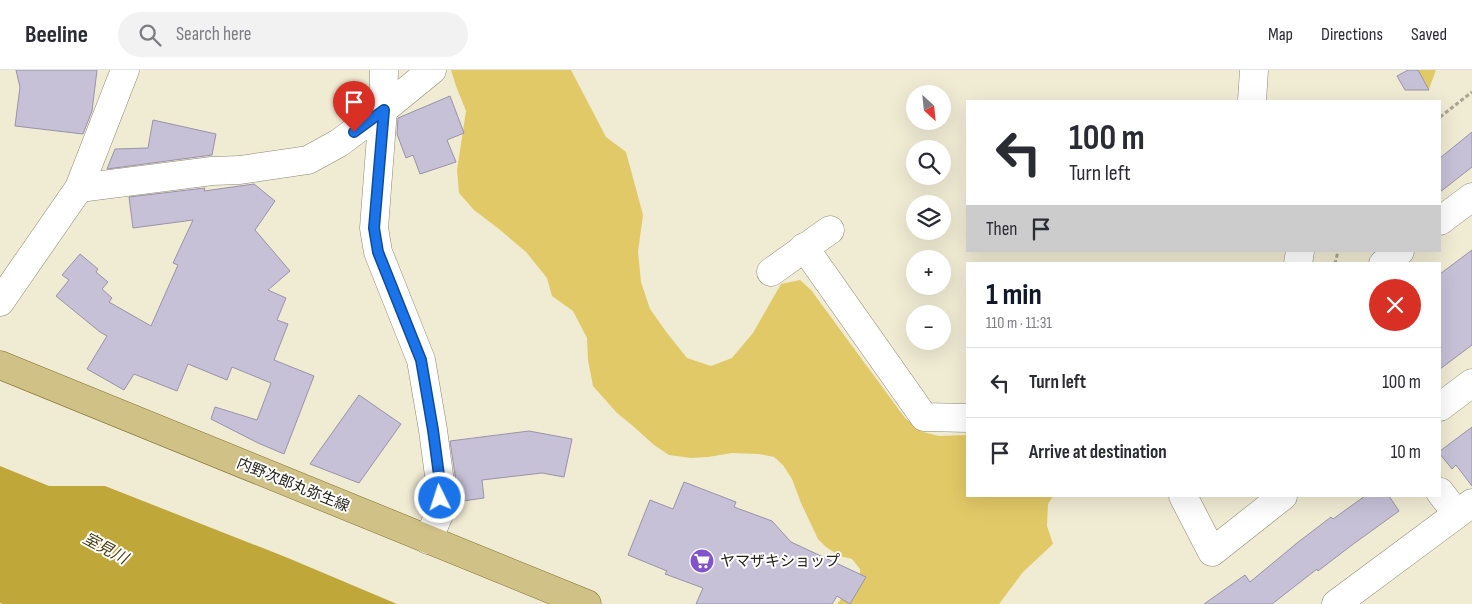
<!DOCTYPE html>
<html lang="en">
<head>
<meta charset="utf-8">
<style>
	:root { --surface:#fff; --page:#f2f2f3; --text:#2b2b33; --muted:#7c7c81; --line:#e1e1e2; --accent:#111827 }
	body { margin:0; font-family:"Sofia Sans Condensed","Noto Sans JP",sans-serif; background:var(--page); color:var(--text); height:100vh; display:flex; flex-direction:column; font-size:19px; white-space:nowrap }
	* { box-sizing:border-box; margin:0 }
	p { font-size:16px; color:var(--muted) }
	.icon { flex:none; width:28px; height:28px; fill:none; stroke:currentColor; stroke-width:2; stroke-linecap:round; stroke-linejoin:round }
	.map { position:relative; flex:1; overflow:hidden }
	.side { position:absolute; left:966px; top:192px; width:475px; height:235px; display:flex; flex-direction:column; background:var(--surface); border-radius:0px; box-shadow:0 5px 20px #0002 }
	.side>* { flex:none }
	.banner { position:absolute; left:966px; top:30px; width:475px; height:152px; border-radius:0px; box-shadow:0 5px 20px #0002; background:#fff; color:var(--text); overflow:hidden }
	.needle { width:32px; rotate:153deg }
	.tools { position:absolute; left:906px; top:15px; display:grid; gap:10px }
	.tools a { display:grid; place-items:center; width:45px; height:45px; border-radius:50%; background:var(--surface); box-shadow:0 5px 20px #0002; font-size:25px }
	.pin { position:absolute; display:grid; place-items:center; width:42px; height:42px; color:#fff; margin:-51px -21px; border-radius:50% 50% 50% 0; rotate:-45deg; box-shadow:0 0 5px #0007 }
	.pin .icon { rotate:45deg }
	.me { position:absolute; width:55px; margin:-28px; rotate:356deg; stroke-linejoin:round; filter:drop-shadow(0 0 4px #0008) }
	.turn { display:flex; align-items:center; gap:18px; height:105px; padding:0 20px; font-size:22px }
	.turn .icon { width:65px; height:65px; stroke-width:2.5 }
	.turn b { display:block; font-size:35px; line-height:42px }
	.then { display:flex; align-items:center; height:48px; padding:0 20px; background:#0003; gap:10px; font-size:19px }
	.round { display:grid; place-items:center; flex:none; width:52px; height:52px; border-radius:26px; background:var(--page) }
	.overview { display:flex; align-items:center; justify-content:space-between; height:85px; padding:0 20px }
	h1 { font-size:30px; font-weight:700; line-height:38px; color:var(--accent) }
	ul { padding:0; list-style:none }
	li { display:flex; align-items:center; gap:15px; height:70px; padding:0 20px; border-top:1px solid var(--line) }
	li div { flex:1 }
	li b { display:block; font-size:19px }
	li em { font-style:normal }
	header { display:flex; align-items:center; gap:30px; box-sizing:border-box; height:70px; padding:0 25px; background:var(--surface); border-bottom:1px solid var(--line) }
	header strong { font-size:24px }
	nav { display:flex; gap:28px; margin-inline-start:auto; font-size:18px }
	.search { width:350px; height:45px; background:var(--page); display:flex; align-items:center; gap:12px; box-sizing:border-box; padding:0 18px; border-radius:28px; color:var(--muted); font-size:19px }
	.map>svg:first-child { display:block }
</style>
</head>
<body>
<header>
<strong>Beeline</strong>
<div class="search"><svg class="icon" aria-label="search" viewBox="0 0 24 24"><circle cx="10" cy="10" r="6"/><path d="M15 15l6 6"/></svg>Search here</div>
<nav><a>Map</a><a>Directions</a><a>Saved</a></nav>
</header>
<div class="map">
<svg width="1472" height="534" viewBox="0 0 1472 534">
	<rect width="100%" height="100%" fill="#f0ebd3"/>
	<g fill="#e1c967">
		<path d="M451 0H571L606 67 626 82 643 145 638 182 641 212 650 239 667 263 687 288 711 296 732 288 753 263 781 214 800 210 811 220 905 348 923 362 939 366 967 365 968 426H1053L1048 434 1047 456 1053 474 1023 502 999 534H837L842 528 860 513V499L852 489 840 486 826 477 818 469 801 433 792 409 783 395 774 387 759 384 732 383 708 387 691 388 669 385 654 375 633 356 617 343 593 316 588 290 587 268 573 241 552 226 547 208 526 182 499 159 474 140 459 123 457 100 466 41 456 16Z"/>
		<path d="M1408 0H1436L1429 19Z"/>
	</g>
	<path fill="#c0a739" d="M0 396 49 416H105L288 488 397 534H3L0 533Z"/>
	<g fill="#c7c1d8" stroke="#9993a9">
		<path d="M16 0H97L92 41 83 64 15 56 20 17Z"/>
		<path d="M1408 0H1418L1429 20H1405L1397 6Z"/>
		<path d="M450 26 464 63 447 70 456 92 420 104 413 85 406 88 397 64 398 48Z"/>
		<path d="M153 50 216 64 212 85 107 99 115 79 148 78Z"/>
		<path d="M1472 62V97L1440 122V88Z"/>
		<path d="M254 114 275 131 255 160 290 201 268 220 286 228 277 250 288 254 274 290 314 306 284 384 258 373 211 349 215 337 257 350 271 313 232 297 227 310 188 294 177 321 134 304 124 320 87 299 107 266 100 262 56 226 69 210 62 205 80 184 98 199 96 202 108 212 102 219 112 228 109 232 151 256 178 195 173 193 193 150 133 158 129 127 205 118 204 121Z"/>
		<path d="M1472 180V275L1440 299V204Z"/>
		<path d="M359 325 401 354 359 413 310 394Z"/>
		<path d="M1472 357V416L1456 395 1452 399 1440 384V381Z"/>
		<path d="M529 361 572 369 564 407 542 403 482 410 484 428 456 432V411L450 371Z"/>
		<path d="M684 412 736 432 734 437 772 451 791 472 866 507 850 534 837 526 832 534H696L703 518 665 504 667 501 628 485 650 430 673 439Z"/>
		<path d="M1365 426H1389L1399 441 1352 475 1318 501 1317 499 1272 534H1204L1245 505 1250 512 1297 473 1331 447 1333 449Z"/>
	</g>
	<g fill="none" stroke-linecap="round" stroke-linejoin="round">
		<defs>
			<g id="minor">
				<path d="M384 0 383 40 374 158 378 182 421 290 433 360 440 413V442L428 470"/>
				<path d="M1252 31 1254 0"/>
				<path d="M79 118 212 101 240 100 308 90 339 73 383 40 432 0"/>
				<path d="M1440 151 1472 127"/>
				<path d="M804 177 924 347 968 348"/>
				<path d="M1298 194 1300 181"/>
				<path d="M1383 194 1400 181"/>
				<path d="M771 202 830 160"/>
				<path d="M0 232 79 118 125 0"/>
				<path d="M1440 337 1472 313"/>
				<path d="M1440 422 1457 444"/>
				<path d="M1183 426 1212 482 1283 426"/>
				<path d="M1336 534 1472 433"/>
			</g>
			<path id="major" d="M0 295 587 534"/>
		</defs>
		<use href="#minor" stroke="#8e8973" stroke-width="29"/>
		<use href="#major" stroke="#80702c" stroke-width="29"/>
		<g stroke="#a9a593" stroke-width="3" stroke-dasharray="4 2.5" stroke-linecap="butt">
			<path d="M1440 47 1472 22"/>
			<path d="M1335 194 1338 181"/>
		</g>
		<use href="#minor" stroke="#fff" stroke-width="28"/>
		<use href="#major" stroke="#d0c286" stroke-width="28"/>
	</g>
	<g fill="none" stroke-linecap="round" stroke-linejoin="round">
		<defs>
			<path id="route" d="M354 62 384 40 374 158 378 182 421 290 433 360 440 413V428"/>
		</defs>
		<use href="#route" stroke="#114b97" stroke-width="12"/>
		<use href="#route" stroke="#1a73e8" stroke-width="9"/>
	</g>
	<defs>
		<symbol id="supermarket-disc" viewBox="-11 -11 22 22"><circle r="9.5" fill="#8154cd" stroke="#fff"/><path d="M-6-5.5h2.5l.6 2H6L4.5 2H-2.5L-4.4-4H-6ZM-1.5 3.2a1.3 1.3 0 1 0 .1 0ZM3 3.2a1.3 1.3 0 1 0 .1 0Z" fill="#fff"/></symbol>
	</defs>
	<g fill-rule="evenodd">
		<use href="#supermarket-disc" x="688" y="477" width="28" height="28"/>
	</g>
	<g text-anchor="middle" dominant-baseline="central" stroke-width="4" stroke-linejoin="round" paint-order="stroke">
		<g font-size="15" fill="#242219" stroke="#fff">
			<text transform="translate(293 415) rotate(22)">内野次郎丸弥生線</text>
		</g>
		<g font-size="15" fill="#242219" stroke="#fff" text-anchor="start">
			<text x="720" y="491">ヤマザキショップ</text>
		</g>
		<g font-size="16" font-style="italic" fill="#493e11" stroke="#fff">
			<text transform="translate(105 479) rotate(28)">室見川</text>
		</g>
	</g>
</svg>
<div class="tools">
<a><svg class="needle" viewBox="-14 -14 28 28"><path d="M0-13l5 13h-10z" fill="#e53935"/><path d="M0 13l5-13h-10z" fill="#7c7c81"/></svg></a>
<a><svg class="icon" aria-label="search" viewBox="0 0 24 24"><circle cx="10" cy="10" r="6"/><path d="M15 15l6 6"/></svg></a>
<a><svg class="icon" aria-label="layers" viewBox="0 0 24 24"><path d="M12 4l9 5-9 5-9-5zM3 14l9 5 9-5"/></svg></a>
<a>+</a>
<a>−</a>
</div>
<div class="pin" style="left:354px;top:62px;background:#d93025"><svg class="icon" aria-label="arrive" viewBox="0 0 24 24"><path d="M6 21V4h12l-3 4 3 4H6"/></svg></div>
<svg class="me" style="left:440px;top:428px" viewBox="-20 -20 40 40"><circle r="17" fill="#1a73e8" stroke="#fff" stroke-width="3"/><path d="M0-11L8 9 0 5-8 9z" fill="#fff"/></svg>
<div class="banner">
<div class="turn"><svg class="icon" aria-label="left" viewBox="0 0 24 24"><path d="M17 20v-9H6M10 6l-5 5 5 5"/></svg><div><b>100 m</b>Turn left</div></div>
<div class="then">Then<svg class="icon" aria-label="arrive" viewBox="0 0 24 24"><path d="M6 21V4h12l-3 4 3 4H6"/></svg></div>
</div>
<section class="side">
<div class="overview"><div><h1>1 min</h1><p>110 m · 11:31</p></div><a class="round" style="background:#d93025;color:#fff"><svg class="icon" aria-label="close" viewBox="0 0 24 24"><path d="M6 6l12 12M18 6L6 18"/></svg></a></div>
<ul>
<li><svg class="icon" aria-label="left" viewBox="0 0 24 24"><path d="M17 20v-9H6M10 6l-5 5 5 5"/></svg><div><b>Turn left</b></div><em>100 m</em></li>
<li><svg class="icon" aria-label="arrive" viewBox="0 0 24 24"><path d="M6 21V4h12l-3 4 3 4H6"/></svg><div><b>Arrive at destination</b></div><em>10 m</em></li>
</ul>
</section>
</div>
</body>
</html>
